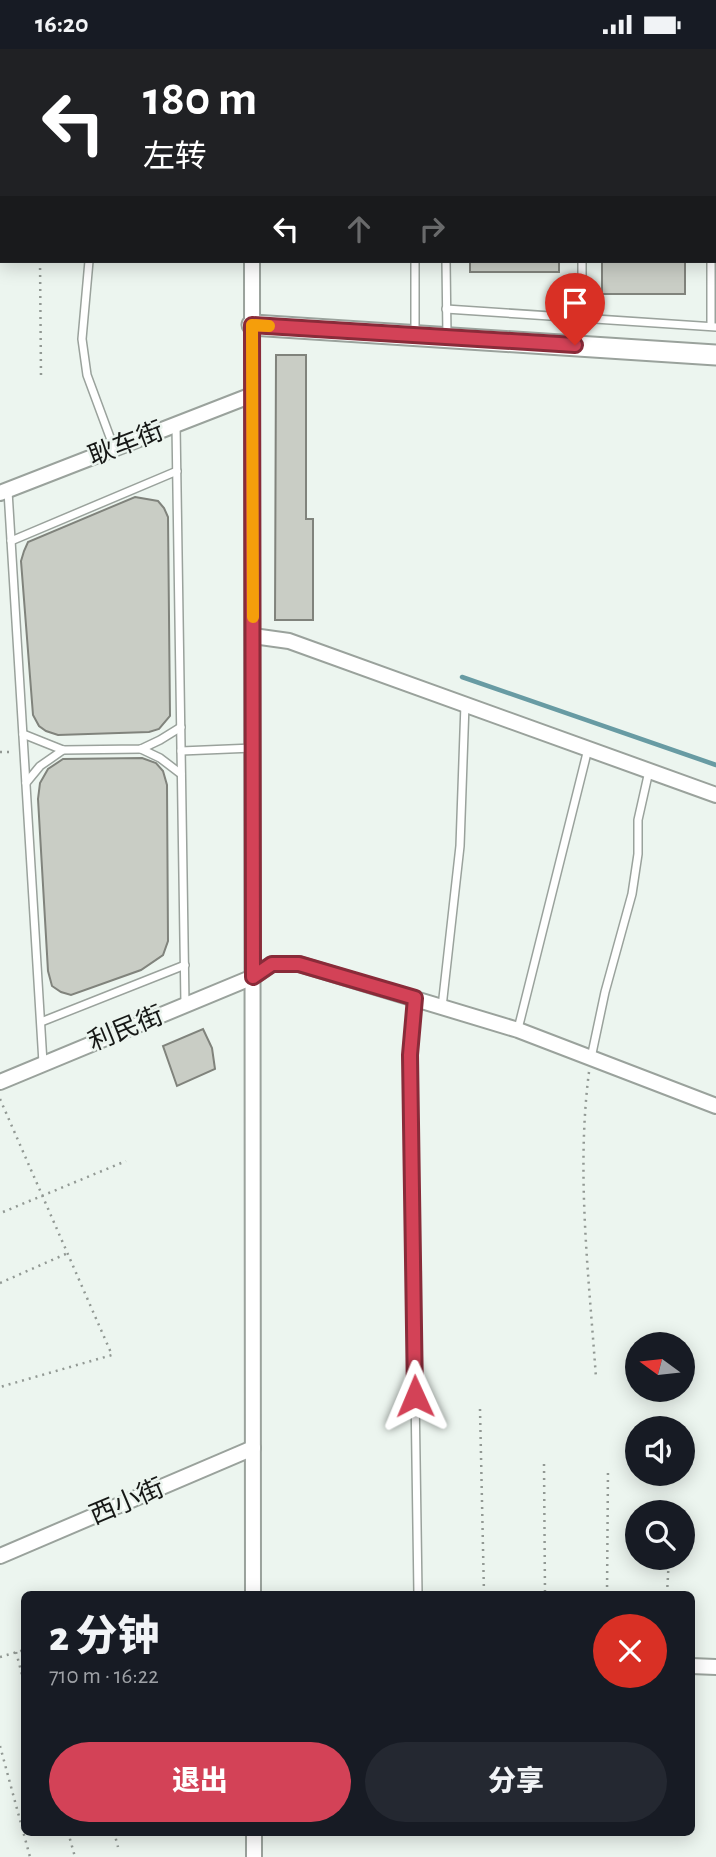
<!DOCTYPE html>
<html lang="zh">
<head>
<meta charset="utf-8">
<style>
	:root { --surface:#171b24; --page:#242831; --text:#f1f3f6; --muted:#9ea1a6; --accent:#d34257 }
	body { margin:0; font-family:"Alegreya Sans","Noto Sans SC",sans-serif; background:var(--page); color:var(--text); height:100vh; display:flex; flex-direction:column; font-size:26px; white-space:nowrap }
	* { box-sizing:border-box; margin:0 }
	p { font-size:23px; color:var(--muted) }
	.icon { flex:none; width:38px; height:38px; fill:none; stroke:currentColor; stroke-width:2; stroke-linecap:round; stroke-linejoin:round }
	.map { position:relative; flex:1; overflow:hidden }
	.sheet { position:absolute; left:21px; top:1542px; width:674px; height:245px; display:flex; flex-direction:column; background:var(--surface); border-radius:10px; box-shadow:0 4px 18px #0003 }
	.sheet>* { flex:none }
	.guide { position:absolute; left:0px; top:0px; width:718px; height:214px; box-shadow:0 4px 18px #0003; background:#202124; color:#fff; overflow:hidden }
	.needle { width:46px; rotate:285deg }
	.tools { position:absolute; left:625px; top:1283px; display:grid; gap:14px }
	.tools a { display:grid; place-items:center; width:70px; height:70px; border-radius:50%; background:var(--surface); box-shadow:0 4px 18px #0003; font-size:35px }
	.pin { position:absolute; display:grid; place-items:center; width:60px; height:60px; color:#fff; margin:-72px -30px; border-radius:50% 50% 50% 0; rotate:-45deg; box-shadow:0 0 7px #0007 }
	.pin .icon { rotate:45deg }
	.me { position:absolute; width:77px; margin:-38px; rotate:359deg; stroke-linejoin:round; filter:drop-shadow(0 0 5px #0008) }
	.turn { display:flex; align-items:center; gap:24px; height:147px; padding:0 28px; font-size:32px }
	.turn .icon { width:91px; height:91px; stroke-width:2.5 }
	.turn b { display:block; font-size:49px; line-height:60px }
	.lanes { display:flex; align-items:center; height:66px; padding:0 28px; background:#0003; justify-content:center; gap:35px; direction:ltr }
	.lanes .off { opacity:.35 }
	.round { display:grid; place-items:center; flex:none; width:74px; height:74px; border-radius:37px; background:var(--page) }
	.summary { display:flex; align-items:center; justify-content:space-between; height:119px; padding:0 28px }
	h1 { font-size:42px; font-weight:800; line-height:52px }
	.action { display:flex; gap:14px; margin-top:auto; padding:14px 28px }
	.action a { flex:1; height:80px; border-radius:42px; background:var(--accent); color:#fff; font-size:28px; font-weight:800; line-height:80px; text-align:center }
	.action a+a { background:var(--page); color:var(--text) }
	.status { display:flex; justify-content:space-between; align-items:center; height:49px; padding:0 35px; background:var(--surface); direction:ltr }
	.status svg { height:19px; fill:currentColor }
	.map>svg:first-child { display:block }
</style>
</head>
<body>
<div class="status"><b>16:20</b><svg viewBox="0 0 49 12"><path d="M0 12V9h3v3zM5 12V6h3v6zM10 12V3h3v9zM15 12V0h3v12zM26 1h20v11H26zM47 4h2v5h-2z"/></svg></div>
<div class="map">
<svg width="716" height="1808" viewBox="0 0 716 1808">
	<rect width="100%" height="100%" fill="#ecf5ef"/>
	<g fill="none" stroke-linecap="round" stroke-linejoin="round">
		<path stroke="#689ba3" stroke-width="4.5" d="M462 628 716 716"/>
	</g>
	<g fill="#c9cdc5" stroke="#80837c" stroke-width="2">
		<rect x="470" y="212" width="89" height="11"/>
		<rect x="602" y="212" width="83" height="33"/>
		<path d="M276 306H306V470H313V571H275Z"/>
		<path d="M135 448 158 452 164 459 168 468 170 667 159 680 149 683 58 686 46 682 39 677 33 666 21 512 24 502 28 493Z"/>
		<path d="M142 709 156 714 163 722 167 736 168 892 163 906 141 921 71 946 61 943 52 937 48 922 38 750 40 734 48 720 63 710Z"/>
		<path d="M203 980 212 999 215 1020 177 1037 163 997Z"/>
	</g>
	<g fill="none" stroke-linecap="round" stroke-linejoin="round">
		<defs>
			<g id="lane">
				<path d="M710 0V2"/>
				<path d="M122 2 123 0"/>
				<path d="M580 2 581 0"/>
				<path d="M89 212 82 290 87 326 114 399"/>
				<path d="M415 212V285"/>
				<path d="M446 212 447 288"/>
				<path d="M582 212V269"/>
				<path d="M711 212V277"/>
				<path d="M446 260 716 278"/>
				<path d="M176 376 185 955"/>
				<path d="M8 442 43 1014"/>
				<path d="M11 492 177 422"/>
				<path d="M23 685 63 701 141 700 160 691 181 678"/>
				<path d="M141 700 160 709 181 725"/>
				<path d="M181 702 253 699"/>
				<path d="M26 734 40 717 63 701"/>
				<path d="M415 949 410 1006 418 1545"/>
				<path d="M442 958 460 797 465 655"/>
				<path d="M41 973 185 916"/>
				<path d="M518 980 588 700"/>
				<path d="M591 1009 605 943 632 845 638 805V771L649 722"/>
			</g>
			<g id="street">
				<path d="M252 0V2"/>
				<path d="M252 212 253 1545"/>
				<path d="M0 444 252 346"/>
				<path d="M253 587 289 592 716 746"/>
				<path d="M0 1033 253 928 272 915H299L518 981 716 1057"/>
				<path d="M0 1507 253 1399"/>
				<path d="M691 1617 716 1618"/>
				<path d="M254 1783V1808"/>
			</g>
			<path id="secondary" d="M252 276 716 306"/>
		</defs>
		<use href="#lane" stroke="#9aa29c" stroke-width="10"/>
		<use href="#street" stroke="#9aa29c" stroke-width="18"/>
		<use href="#secondary" stroke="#9aa29c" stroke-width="23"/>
		<g stroke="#929994" stroke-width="2.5" stroke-dasharray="2 5" stroke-linecap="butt">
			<path d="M45 0V2"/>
			<path d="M40 212 41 328"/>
			<path d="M0 703H14"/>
			<path d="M589 1023C576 1124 589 1228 596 1329"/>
			<path d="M0 1050 112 1306 0 1338"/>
			<path d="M3 1163 126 1112"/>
			<path d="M0 1234 68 1204"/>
			<path d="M480 1360 484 1545"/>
			<path d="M544 1415 545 1545"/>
			<path d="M607 1545 608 1419"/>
			<path d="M667 1545 669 1508"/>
			<path d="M16 1603 24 1633"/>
			<path d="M0 1608 24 1601"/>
			<path d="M0 1697 30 1808"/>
			<path d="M68 1783 75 1808"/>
			<path d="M114 1783 118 1798"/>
		</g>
		<use href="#lane" stroke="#fff" stroke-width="7"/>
		<use href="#street" stroke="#fff" stroke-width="14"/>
		<use href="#secondary" stroke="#fff" stroke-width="19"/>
	</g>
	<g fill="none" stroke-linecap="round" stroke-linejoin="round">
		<defs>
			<path id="route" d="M415 1347 410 1006 415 949 299 915H272L253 928 252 276 575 296"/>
		</defs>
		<use href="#route" stroke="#892b39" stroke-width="18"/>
		<use href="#route" stroke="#d34257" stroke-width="12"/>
		<path stroke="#f59e0b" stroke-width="12" d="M253 568 252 276 269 277"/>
	</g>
	<g text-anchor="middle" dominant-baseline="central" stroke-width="5" stroke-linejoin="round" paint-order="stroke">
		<g font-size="26" fill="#161816" stroke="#ecf5ef">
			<text transform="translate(126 395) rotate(-21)">耿车街</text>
			<text transform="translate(126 980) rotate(-22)">利民街</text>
			<text transform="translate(127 1453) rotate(-23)">西小街</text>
		</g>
	</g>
</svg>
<div class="tools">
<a><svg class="needle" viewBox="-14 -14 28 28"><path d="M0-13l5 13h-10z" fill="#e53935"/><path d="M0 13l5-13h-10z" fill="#9ea1a6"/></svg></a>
<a><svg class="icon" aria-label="sound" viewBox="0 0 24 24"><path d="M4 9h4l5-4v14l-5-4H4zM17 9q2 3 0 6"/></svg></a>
<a><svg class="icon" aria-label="search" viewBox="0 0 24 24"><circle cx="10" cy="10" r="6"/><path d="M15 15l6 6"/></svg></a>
</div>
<div class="pin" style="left:575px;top:296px;background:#d93025"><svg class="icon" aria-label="arrive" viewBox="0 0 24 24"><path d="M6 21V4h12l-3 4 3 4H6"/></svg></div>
<svg class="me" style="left:415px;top:1347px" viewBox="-20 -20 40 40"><path d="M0-17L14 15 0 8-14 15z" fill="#d34257" stroke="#fff" stroke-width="4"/></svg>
<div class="guide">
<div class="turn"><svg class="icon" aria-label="left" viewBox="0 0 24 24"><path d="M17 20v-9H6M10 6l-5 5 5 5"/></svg><div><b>180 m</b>左转</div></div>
<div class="lanes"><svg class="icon" aria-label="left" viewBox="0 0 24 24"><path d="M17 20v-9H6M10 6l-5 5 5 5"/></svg><svg class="icon off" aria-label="ahead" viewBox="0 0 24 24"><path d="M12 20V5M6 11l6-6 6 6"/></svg><svg class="icon off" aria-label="right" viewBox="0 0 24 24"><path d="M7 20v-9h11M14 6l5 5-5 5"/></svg></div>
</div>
<section class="sheet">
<div class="summary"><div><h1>2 分钟</h1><p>710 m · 16:22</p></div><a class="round" style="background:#d93025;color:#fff"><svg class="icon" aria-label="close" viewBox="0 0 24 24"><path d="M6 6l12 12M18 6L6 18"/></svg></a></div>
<div class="action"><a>退出</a><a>分享</a></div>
</section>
</div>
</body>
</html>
